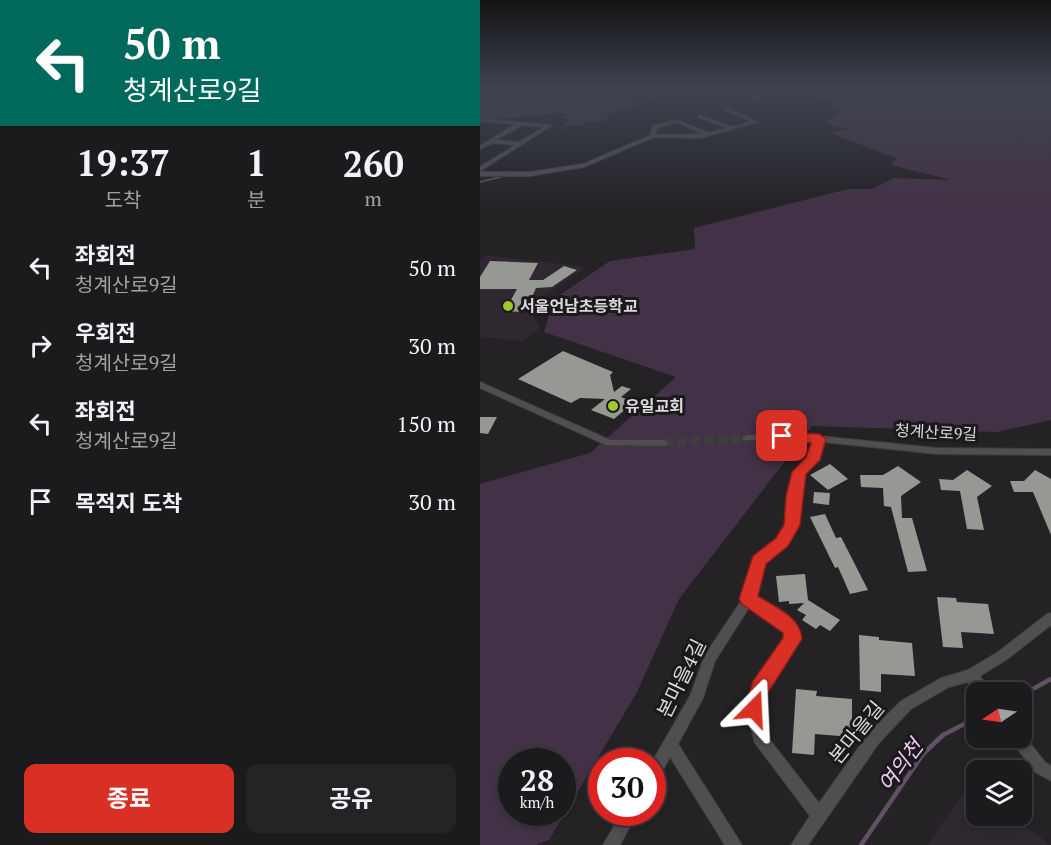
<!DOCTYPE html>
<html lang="ko">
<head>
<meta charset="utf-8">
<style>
	:root { --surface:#1b1a1c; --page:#242325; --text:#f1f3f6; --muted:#a0a1a3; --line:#39383b; --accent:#d93025 }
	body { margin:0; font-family:"PT Serif","Noto Sans KR",serif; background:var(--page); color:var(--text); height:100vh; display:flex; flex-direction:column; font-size:22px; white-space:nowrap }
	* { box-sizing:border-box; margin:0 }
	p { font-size:20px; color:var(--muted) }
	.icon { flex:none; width:33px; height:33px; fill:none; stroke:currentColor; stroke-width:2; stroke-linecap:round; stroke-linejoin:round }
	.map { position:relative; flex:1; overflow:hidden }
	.side { display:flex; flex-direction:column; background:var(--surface); width:480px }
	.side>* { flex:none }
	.top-card { background:#00695c; color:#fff; overflow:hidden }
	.needle { width:39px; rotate:257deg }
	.controls { position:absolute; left:486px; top:682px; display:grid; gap:12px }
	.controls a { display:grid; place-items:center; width:66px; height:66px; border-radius:12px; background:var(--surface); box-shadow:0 3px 9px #0003,0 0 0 2px var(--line); font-size:30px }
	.speed { position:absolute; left:18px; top:748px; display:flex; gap:12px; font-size:30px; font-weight:700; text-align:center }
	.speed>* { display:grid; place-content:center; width:78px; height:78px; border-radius:50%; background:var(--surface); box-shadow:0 3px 9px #0003,0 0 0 2px var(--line); line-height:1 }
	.speed small { font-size:15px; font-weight:400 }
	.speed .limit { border:9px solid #d22; background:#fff; color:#111 }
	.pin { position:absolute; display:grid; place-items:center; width:51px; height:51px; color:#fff; margin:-26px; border-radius:12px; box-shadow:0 3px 9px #0006 }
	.me { position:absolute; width:66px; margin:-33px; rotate:21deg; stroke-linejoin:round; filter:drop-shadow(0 0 4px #0008) }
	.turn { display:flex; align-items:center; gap:21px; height:126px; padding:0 24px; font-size:27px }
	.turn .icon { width:78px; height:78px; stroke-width:2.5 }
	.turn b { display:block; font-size:42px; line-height:51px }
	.eta { display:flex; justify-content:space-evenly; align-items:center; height:102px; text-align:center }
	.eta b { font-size:36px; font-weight:700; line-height:42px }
	.cta { display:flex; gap:12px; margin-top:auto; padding:12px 24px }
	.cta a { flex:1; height:69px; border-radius:12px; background:var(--accent); color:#fff; font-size:24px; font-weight:700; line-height:69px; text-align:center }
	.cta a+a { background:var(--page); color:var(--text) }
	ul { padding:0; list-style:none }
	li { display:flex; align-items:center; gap:18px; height:78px; padding:0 24px }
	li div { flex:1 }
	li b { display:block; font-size:22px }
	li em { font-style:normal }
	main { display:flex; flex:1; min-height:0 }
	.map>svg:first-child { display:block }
</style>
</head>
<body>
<main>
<section class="side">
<div class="top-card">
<div class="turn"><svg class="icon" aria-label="left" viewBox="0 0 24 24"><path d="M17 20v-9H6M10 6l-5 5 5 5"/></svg><div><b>50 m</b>청계산로9길</div></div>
</div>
<div class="eta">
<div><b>19:37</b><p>도착</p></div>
<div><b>1</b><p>분</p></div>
<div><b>260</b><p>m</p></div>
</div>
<ul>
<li><svg class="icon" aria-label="left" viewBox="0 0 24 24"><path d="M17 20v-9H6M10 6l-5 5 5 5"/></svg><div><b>좌회전</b><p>청계산로9길</p></div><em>50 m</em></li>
<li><svg class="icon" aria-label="right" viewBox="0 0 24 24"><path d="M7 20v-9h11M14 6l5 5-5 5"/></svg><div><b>우회전</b><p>청계산로9길</p></div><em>30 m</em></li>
<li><svg class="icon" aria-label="left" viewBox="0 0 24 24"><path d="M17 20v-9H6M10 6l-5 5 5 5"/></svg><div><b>좌회전</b><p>청계산로9길</p></div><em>150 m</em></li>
<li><svg class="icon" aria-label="arrive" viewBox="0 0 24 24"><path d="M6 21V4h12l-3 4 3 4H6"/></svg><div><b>목적지 도착</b></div><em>30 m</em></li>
</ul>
<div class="cta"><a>종료</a><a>공유</a></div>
</section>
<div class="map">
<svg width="571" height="845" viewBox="0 0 571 845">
	<rect width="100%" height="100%" fill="#242225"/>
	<g fill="#2f2830">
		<path d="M4 255 107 267 61 298 52 314 60 328 42 341 0 337V260Z"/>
		<path d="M487 787 496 793V816H530L571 845H447Z"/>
	</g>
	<g fill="#433247" fill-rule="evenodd">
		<path d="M0 88H174L188 95 176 98 148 96 146 98 160 105 131 113 124 121 103 122 106 127 92 125 80 129 90 119 81 118 88 115 83 113C55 114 28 120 0 119Z"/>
		<path d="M215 88H300L305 94 283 95V101C278 101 274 98 269 97 252 96 232 95 215 88Z"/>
		<path d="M355 88H571V420L517 432 332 426 199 599 157 692 69 840 56 845H0V484L110 453 196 377 64 332 74 299 130 261 215 249 214 228 368 189H392L414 178 471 180 411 165 416 158 350 133 369 129 353 126 346 121 362 111 351 107 360 99 337 97 343 92 325 91ZM32 762H82V813H32Z"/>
	</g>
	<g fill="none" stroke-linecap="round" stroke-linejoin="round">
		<path stroke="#635067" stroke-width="1.5" d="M0 182 24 176"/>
		<g stroke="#635067" stroke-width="4.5">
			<path d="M542 695 571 679"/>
			<path d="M381 845 443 754 463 735 496 718"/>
		</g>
	</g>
	<g fill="#969893">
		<path d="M10 261 58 263 49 280H63L84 266 97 270 72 287 56 288 45 312 25 311 37 289H0V277Z"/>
		<path d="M83 351 133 372 130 375 134 392 142 386 151 389 141 397 154 402 134 419 111 410 125 399 100 398 91 403 38 379Z"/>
		<path d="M0 417H17L8 434 0 433Z"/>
		<path d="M350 464 368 479 348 490 330 475Z"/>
		<path d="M418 466 441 482 421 496 422 518H432L447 571 428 572 411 507 404 506 403 488 381 487 380 475H403Z"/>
		<path d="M487 470 512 486 497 497 504 530 487 529 480 491 461 490 459 479 473 480Z"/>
		<path d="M555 470 571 479V535L553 492H534L530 481H544Z"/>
		<path d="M334 492 350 493 349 505 333 503Z"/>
		<path d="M345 514 356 538 361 537 388 590 370 594 358 567 355 568 330 517Z"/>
		<path d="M325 574 328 600 360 620 350 631 340 625 336 629 322 620 326 615 317 610 324 603 309 604V601L299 602 296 576Z"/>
		<path d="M457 597 476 598 477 602 508 604 514 634 481 632 483 648 463 647Z"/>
		<path d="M379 635 399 637V640L432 643 435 676 401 674V692L380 690Z"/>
		<path d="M316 689 337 691 336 696 372 699V737L335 734 334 755 312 753Z"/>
	</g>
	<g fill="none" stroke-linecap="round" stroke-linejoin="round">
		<path stroke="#3f3d40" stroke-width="9" stroke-dasharray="9 4.5" stroke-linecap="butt" d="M184 443 267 438"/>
		<defs>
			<g id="minor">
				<path d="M245 108H247L278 122 220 138 174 137 104 167 50 176H0V172H50L103 164 171 135 173 126 197 120 229 133 248 128 218 117 220 115 252 127 272 122 245 110ZM197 122 224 134 176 135 177 128Z"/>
				<path d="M0 119 69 125 71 126 0 171V167L35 145 12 143 0 149V146L36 124 0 121ZM42 125 64 127 39 142 16 140Z"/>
				<path d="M0 382 130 440H184L189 443 184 446 126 445 0 388Z"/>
				<path d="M267 435 339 436 457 448 571 449V455L457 454 343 442 338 460 324 473 317 525 306 545 284 562 274 597 313 622 319 639C300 677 274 685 286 735L339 803 389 733 421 701 461 678 488 670 518 652 567 614 571 613V625L526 660 500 676 512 693H497L488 682 469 687 431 709 399 743 328 845H311L330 816 275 743 269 722V708L271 696 275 685 284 670 307 638 304 629 270 606 235 661 223 698 198 744 262 845H245L190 757 177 781 172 783V762L210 696 225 655 263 598 273 560 275 557 298 539 307 525 314 472 329 459 334 442 264 440 262 438Z"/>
				<path d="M542 733 565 762 571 766V781L555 772 533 743 531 738H542Z"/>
				<path d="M142 813H157L140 845H123Z"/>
			</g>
		</defs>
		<use href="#minor" stroke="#3f3c3f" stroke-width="2"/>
		<use href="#minor" fill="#504e51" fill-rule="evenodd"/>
	</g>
	<linearGradient id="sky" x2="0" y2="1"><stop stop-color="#141314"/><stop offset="0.43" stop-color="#3f4451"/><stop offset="1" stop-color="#3f4451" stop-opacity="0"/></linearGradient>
	<rect width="571" height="206" fill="url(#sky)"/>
	<path fill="#d93025" stroke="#8d1f18" stroke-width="1.5" d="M302 432 339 434 346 439 340 460 326 474 320 525 308 546 286 564 278 596C295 607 321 617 322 639L289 691 281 715 274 718 267 715 264 709 273 681 303 638V633L262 604 259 599 273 556 296 538 304 525 306 496 312 472 326 457 331 443 297 440 295 436 297 433Z"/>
	<g fill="#a0c92b" stroke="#1b191b" stroke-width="2">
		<circle cx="28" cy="306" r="6"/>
		<circle cx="133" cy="406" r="6"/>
	</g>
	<g text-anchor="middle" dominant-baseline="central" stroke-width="6" stroke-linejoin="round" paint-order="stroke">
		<g font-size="16" font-weight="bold" fill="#dad8da" stroke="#1b191b" text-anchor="start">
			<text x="40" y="306">서울언남초등학교</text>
			<text x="145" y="406">유일교회</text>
		</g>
		<g font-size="16" fill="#dad8da" stroke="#1b191b">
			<text transform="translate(456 432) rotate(3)">청계산로9길</text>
		</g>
		<g font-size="20" fill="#dad8da" stroke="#1b191b">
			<text transform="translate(201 678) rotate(-64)">본마을4길</text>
			<text transform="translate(376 732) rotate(-51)">본마을길</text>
		</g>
		<g font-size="21" font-style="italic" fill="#f0caf7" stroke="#1b191b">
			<text transform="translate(420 765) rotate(-53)">여의천</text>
		</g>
	</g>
</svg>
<div class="controls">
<a><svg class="needle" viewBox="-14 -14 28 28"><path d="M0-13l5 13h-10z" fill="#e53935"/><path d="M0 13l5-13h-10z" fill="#a0a1a3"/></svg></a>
<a><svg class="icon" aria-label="layers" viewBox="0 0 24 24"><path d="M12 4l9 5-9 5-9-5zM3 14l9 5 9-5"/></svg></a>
</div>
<div class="speed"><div>28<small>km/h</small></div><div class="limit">30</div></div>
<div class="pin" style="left:302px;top:436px;background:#d93025"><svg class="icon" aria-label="arrive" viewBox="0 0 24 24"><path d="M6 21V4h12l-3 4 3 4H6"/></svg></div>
<svg class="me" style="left:274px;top:709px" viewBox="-20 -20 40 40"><path d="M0-17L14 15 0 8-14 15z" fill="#d93025" stroke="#fff" stroke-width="4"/></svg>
</div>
</main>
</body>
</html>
